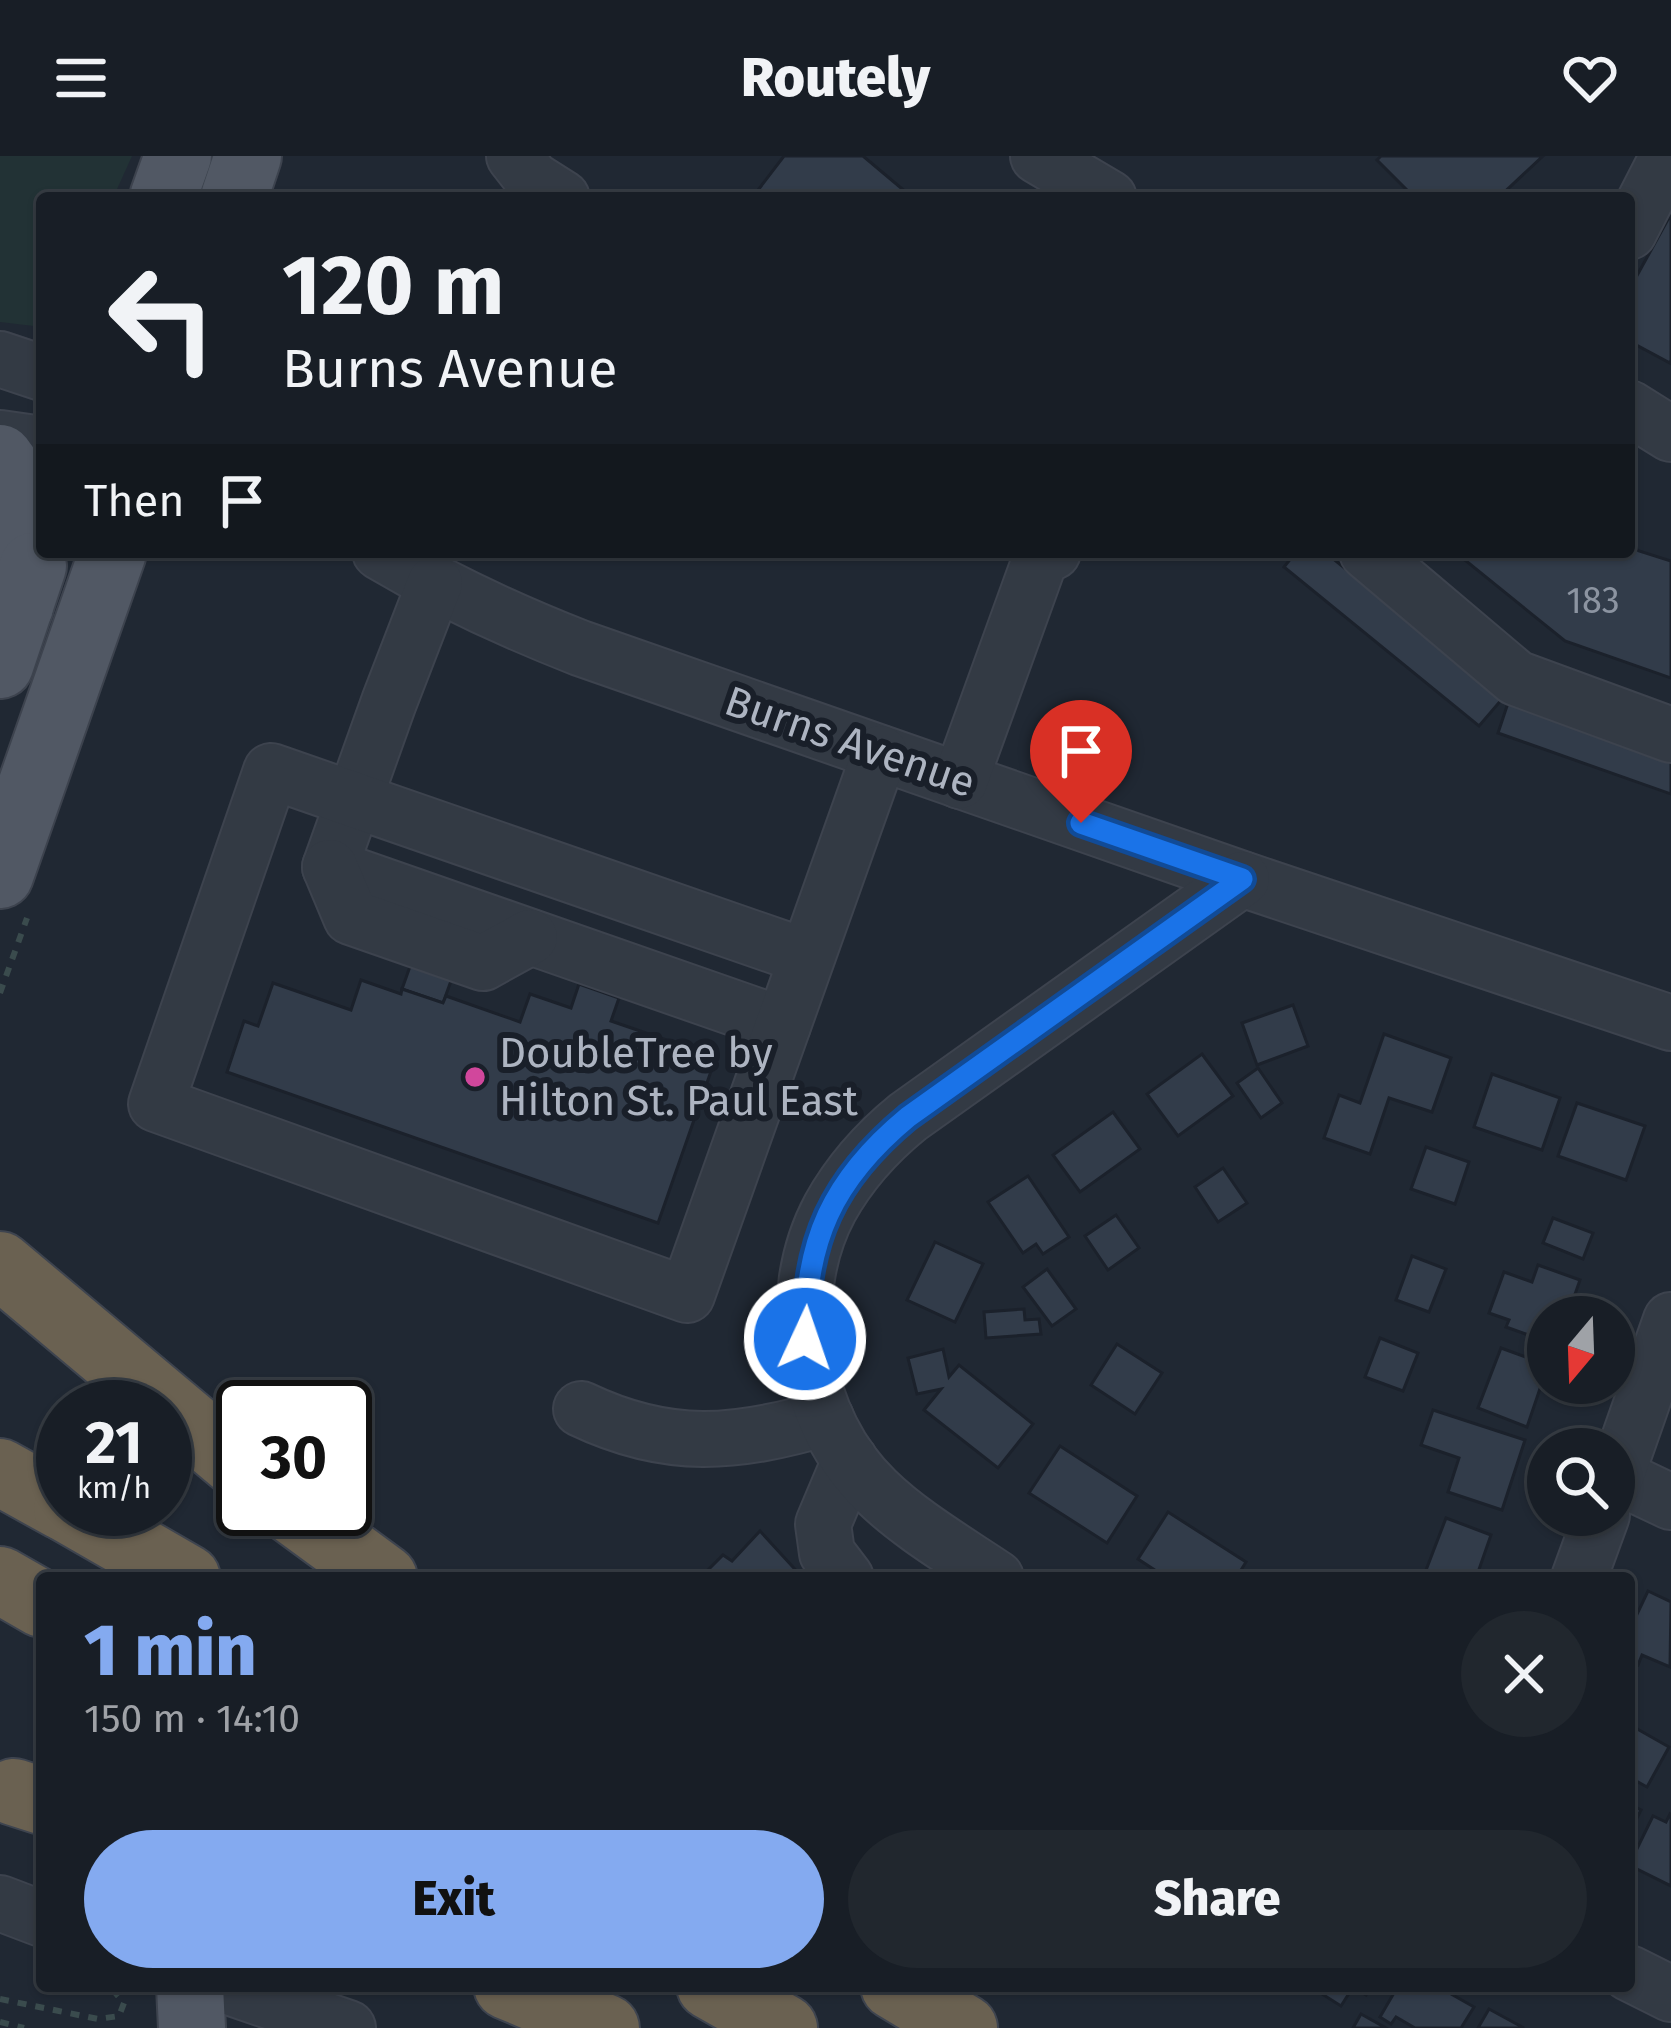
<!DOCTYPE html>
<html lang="en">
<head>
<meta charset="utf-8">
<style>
	:root { --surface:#181e26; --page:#21272e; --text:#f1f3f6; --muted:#9fa2a7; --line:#363c43; --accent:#84aaf0 }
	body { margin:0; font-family:"Fira Sans",sans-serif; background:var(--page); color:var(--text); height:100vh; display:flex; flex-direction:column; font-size:45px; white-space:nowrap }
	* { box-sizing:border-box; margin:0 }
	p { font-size:39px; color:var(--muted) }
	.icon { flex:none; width:66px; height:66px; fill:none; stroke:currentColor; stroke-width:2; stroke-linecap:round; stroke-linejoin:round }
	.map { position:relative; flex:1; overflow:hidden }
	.panel { position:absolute; left:36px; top:1416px; width:1599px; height:420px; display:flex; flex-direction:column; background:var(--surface); border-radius:12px; box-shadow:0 3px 9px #0004,0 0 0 3px var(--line) }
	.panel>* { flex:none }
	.hud { position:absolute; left:36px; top:36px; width:1599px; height:366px; border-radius:12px; box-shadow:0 3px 9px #0004,0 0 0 3px var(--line); background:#181e26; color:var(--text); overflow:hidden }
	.needle { width:78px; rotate:199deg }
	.fabs { position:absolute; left:1527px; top:1140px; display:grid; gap:24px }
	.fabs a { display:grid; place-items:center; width:108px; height:108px; border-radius:50%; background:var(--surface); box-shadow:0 3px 9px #0004,0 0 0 3px var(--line); font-size:60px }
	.speed { position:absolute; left:36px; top:1224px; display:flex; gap:24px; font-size:60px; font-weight:700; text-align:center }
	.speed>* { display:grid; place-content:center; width:156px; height:156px; border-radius:50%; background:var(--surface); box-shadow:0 3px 9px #0004,0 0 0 3px var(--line); line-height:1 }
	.speed small { font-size:30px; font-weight:400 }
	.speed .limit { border:6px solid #111; border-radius:18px; background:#fff; color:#111 }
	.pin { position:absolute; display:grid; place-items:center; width:102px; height:102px; color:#fff; margin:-123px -51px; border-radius:50% 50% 50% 0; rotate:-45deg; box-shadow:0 0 12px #0007 }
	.pin .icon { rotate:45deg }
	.me { position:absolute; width:132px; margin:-66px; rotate:3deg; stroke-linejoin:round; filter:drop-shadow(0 0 9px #0008) }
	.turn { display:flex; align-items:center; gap:42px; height:252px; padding:0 48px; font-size:54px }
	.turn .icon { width:156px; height:156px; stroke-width:2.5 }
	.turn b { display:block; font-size:84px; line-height:102px }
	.then { display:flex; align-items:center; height:114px; padding:0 48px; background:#0003; gap:24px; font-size:45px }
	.round { display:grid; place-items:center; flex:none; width:126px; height:126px; border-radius:63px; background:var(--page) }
	.overview { display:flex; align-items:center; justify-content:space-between; height:204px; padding:0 48px }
	h1 { font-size:72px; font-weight:800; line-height:90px; color:var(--accent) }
	.primary-button { display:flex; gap:24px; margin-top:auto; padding:24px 48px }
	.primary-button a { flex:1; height:138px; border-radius:72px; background:var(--accent); color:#111; font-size:48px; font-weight:800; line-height:138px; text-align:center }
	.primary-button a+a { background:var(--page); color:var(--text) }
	header { display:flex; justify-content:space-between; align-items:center; height:156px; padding:0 48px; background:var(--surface); font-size:54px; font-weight:800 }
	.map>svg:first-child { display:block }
</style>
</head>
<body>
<header><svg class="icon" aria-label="menu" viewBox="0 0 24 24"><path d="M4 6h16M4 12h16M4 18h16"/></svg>Routely<svg class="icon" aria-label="heart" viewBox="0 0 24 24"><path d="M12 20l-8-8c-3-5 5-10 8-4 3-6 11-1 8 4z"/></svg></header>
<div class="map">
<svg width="1671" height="1872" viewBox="0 0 1671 1872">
	<rect width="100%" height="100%" fill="#202833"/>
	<path fill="#223235" d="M0 0H132L113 42H42V171L0 166Z"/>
	<g fill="#323c4a" stroke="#1b212b" stroke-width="3">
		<path d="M784 0H863L913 42H752Z"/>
		<path d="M1381 0H1543L1498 42H1415L1377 4Z"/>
		<path d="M1671 58V204L1670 207 1629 185V134Z"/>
		<path d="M1629 388 1639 395 1671 405V522L1565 485 1455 396H1629Z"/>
		<path d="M1296 396H1325L1503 542 1479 570 1284 411Z"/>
		<path d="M1509 544 1671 601V638L1498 577Z"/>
		<path d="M428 760 469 775 443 847 402 833Z"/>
		<path d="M361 824 401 838 402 833 443 847 446 840 520 866 530 838 571 852 579 828 619 842 611 865 716 901 658 1067 227 916 244 865 258 870 273 827 351 854Z"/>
		<path d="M1293 849 1308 890 1257 909 1242 867Z"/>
		<path d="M1384 878 1451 902 1432 956 1389 942 1370 998 1324 982 1339 939 1360 947Z"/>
		<path d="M1202 898 1233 940 1178 980 1147 938Z"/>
		<path d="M1258 912 1282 947 1261 962 1237 927Z"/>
		<path d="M1492 918 1560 942 1542 994 1474 971Z"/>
		<path d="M1577 947 1645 970 1626 1024 1558 1000Z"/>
		<path d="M1113 956 1140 993 1080 1036 1053 999Z"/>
		<path d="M1426 991 1469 1006 1455 1048 1411 1033Z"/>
		<path d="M1223 1012 1247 1047 1218 1066 1195 1031Z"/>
		<path d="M1028 1020 1069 1081 1043 1098 1036 1088 1023 1097 988 1046Z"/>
		<path d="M1116 1059 1139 1092 1108 1114 1085 1080Z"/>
		<path d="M1553 1062 1593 1077 1583 1103 1543 1087Z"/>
		<path d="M935 1086 983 1108 955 1166 907 1144Z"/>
		<path d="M1412 1100 1446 1113 1429 1156 1396 1144Z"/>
		<path d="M1538 1109 1580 1124 1567 1161H1548V1186L1506 1171 1509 1164 1489 1157 1504 1116 1532 1126Z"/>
		<path d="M1047 1113 1076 1153 1052 1170 1023 1131Z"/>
		<path d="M1024 1153 1025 1164 1039 1163 1041 1178 986 1182 984 1156Z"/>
		<path d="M1380 1182 1418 1197 1403 1235 1365 1221Z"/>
		<path d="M1117 1188 1162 1217 1135 1258 1091 1229Z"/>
		<path d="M1501 1192 1548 1209 1527 1271 1478 1252Z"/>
		<path d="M943 1193 949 1221 959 1209 1033 1268 998 1312 924 1254 941 1233 917 1238 908 1202Z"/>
		<path d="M1433 1254 1525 1284 1502 1354 1448 1336 1459 1302 1421 1289Z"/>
		<path d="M1060 1290 1137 1340 1107 1387 1029 1337Z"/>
		<path d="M1168 1356 1246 1406 1236 1422H1167L1138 1403Z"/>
		<path d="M1446 1362 1491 1379 1476 1422H1423Z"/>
		<path d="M760 1375 803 1422H700L723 1399 732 1405Z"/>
		<path d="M1648 1435 1671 1446 1670 1511 1642 1499 1638 1509 1629 1505V1475Z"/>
		<path d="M1632 1570 1669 1591 1647 1631 1629 1621V1576Z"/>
		<path d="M1629 1648 1641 1654 1629 1678Z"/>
		<path d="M1670 1658 1671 1659V1730L1629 1709 1653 1660 1666 1666Z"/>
		<path d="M1371 1830 1366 1839 1353 1831 1341 1850 1311 1831Z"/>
		<path d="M1398 1830H1437L1474 1851 1461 1872H1415L1396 1861 1391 1868 1380 1861Z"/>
		<path d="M1489 1853 1524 1872H1478Z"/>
		<path d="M1361 1858 1386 1872H1353Z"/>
	</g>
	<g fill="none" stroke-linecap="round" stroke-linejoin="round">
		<defs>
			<g id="minor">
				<path d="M514 0 532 23 562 42"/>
				<path d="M1038 0 1109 42"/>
				<path d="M1629 76 1668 0"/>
				<path d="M0 203 42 217"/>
				<path d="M1629 252 1671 278"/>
				<path d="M0 282 42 288"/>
				<path d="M380 396C444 434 511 465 580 492L1242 723 1671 867"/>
				<path d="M1367 396 1516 522 1671 579"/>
				<path d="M435 427 389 546 330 711 783 869"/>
				<path d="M960 625 1041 401 1053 396"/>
				<path d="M330 711 351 761 483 807 530 781"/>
				<path d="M807 801 271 615 156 948 687 1139 880 597"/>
				<path d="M581 1253C669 1295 736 1288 826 1262"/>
				<path d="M1616 1320 1671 1346"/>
				<path d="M1614 1326 1671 1164"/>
				<path d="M846 1422 827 1397 823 1368 850 1304"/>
				<path d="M996 1422C956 1395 911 1369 876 1335 803 1265 782 1141 830 1052 850 1016 876 987 908 961L1242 723"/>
				<path d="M1579 1422 1602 1359"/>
				<path d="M0 1747 42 1763"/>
				<path d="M1629 1817 1671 1838"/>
				<path d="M226 1830 348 1872"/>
			</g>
			<g id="major">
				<path d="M163 42 178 0"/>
				<path d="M234 42 248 0"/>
				<path d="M0 302C41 356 26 388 20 450"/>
				<path d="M0 509 33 410"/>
				<path d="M0 719 113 396"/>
				<path d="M190 1830 192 1872"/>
			</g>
			<g id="highway">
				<path d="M0 1109 243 1313"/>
				<path d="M0 1316 63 1351"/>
				<path d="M67 1353 187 1422"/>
				<path d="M290 1353 384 1422"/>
				<path d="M0 1424 42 1448"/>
				<path d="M14 1636 42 1645"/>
				<path d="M507 1830 606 1872"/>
				<path d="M710 1830 784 1872"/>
				<path d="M894 1830 964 1872"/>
			</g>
		</defs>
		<use href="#minor" stroke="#3d434e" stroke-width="58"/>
		<use href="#major" stroke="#3d434e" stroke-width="70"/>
		<use href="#highway" stroke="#3e444f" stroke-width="70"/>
		<g stroke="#3a4b4d" stroke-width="6" stroke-dasharray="9 9" stroke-linecap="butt">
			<path d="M0 837 27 762"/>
			<path d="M0 1843 98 1863 119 1860 124 1847 113 1834 100 1830"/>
			<path d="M0 1866 24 1872"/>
		</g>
		<use href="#minor" stroke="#333a44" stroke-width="54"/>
		<use href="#major" stroke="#515864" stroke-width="66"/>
		<use href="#highway" stroke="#6a6151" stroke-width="66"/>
	</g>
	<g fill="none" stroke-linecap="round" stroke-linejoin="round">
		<defs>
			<path id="route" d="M805 1183C805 1085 832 1024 908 961L1242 723 1081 667"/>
		</defs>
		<use href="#route" stroke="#114b97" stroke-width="30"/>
		<use href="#route" stroke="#1a73e8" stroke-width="21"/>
	</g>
	<circle fill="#d1479c" stroke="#191f29" stroke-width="4.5" cx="475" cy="921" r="12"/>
	<g text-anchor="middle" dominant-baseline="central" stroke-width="12" stroke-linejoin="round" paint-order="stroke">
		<g font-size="36" fill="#8c94a1">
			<text x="1593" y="445">183</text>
		</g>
		<g font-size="42" fill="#adb4c1" stroke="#191f29">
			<text transform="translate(850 586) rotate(19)">Burns Avenue</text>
		</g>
		<g font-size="42" fill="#adb4c1" stroke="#191f29" text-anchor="start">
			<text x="499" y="897">DoubleTree by<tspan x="499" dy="48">Hilton St. Paul East</tspan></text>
		</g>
	</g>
</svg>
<div class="fabs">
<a><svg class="needle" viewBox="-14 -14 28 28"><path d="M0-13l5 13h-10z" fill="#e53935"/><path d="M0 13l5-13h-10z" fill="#9fa2a7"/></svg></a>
<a><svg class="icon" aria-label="search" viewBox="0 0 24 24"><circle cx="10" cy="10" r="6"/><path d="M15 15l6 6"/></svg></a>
</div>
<div class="speed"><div>21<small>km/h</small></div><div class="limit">30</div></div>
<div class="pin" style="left:1081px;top:667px;background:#d93025"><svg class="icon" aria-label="arrive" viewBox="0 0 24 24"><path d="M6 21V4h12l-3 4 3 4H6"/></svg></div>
<svg class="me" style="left:805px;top:1183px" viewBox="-20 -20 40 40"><circle r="17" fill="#1a73e8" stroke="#fff" stroke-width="3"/><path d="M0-11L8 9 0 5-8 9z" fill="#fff"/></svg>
<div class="hud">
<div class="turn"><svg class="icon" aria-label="left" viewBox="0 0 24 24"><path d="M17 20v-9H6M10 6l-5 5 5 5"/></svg><div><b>120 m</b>Burns Avenue</div></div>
<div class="then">Then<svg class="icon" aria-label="arrive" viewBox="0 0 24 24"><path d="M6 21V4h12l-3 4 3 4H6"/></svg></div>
</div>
<section class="panel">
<div class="overview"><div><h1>1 min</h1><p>150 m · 14:10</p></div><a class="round"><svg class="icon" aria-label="close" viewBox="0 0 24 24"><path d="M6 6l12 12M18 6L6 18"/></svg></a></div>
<div class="primary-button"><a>Exit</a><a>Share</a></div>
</section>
</div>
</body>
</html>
